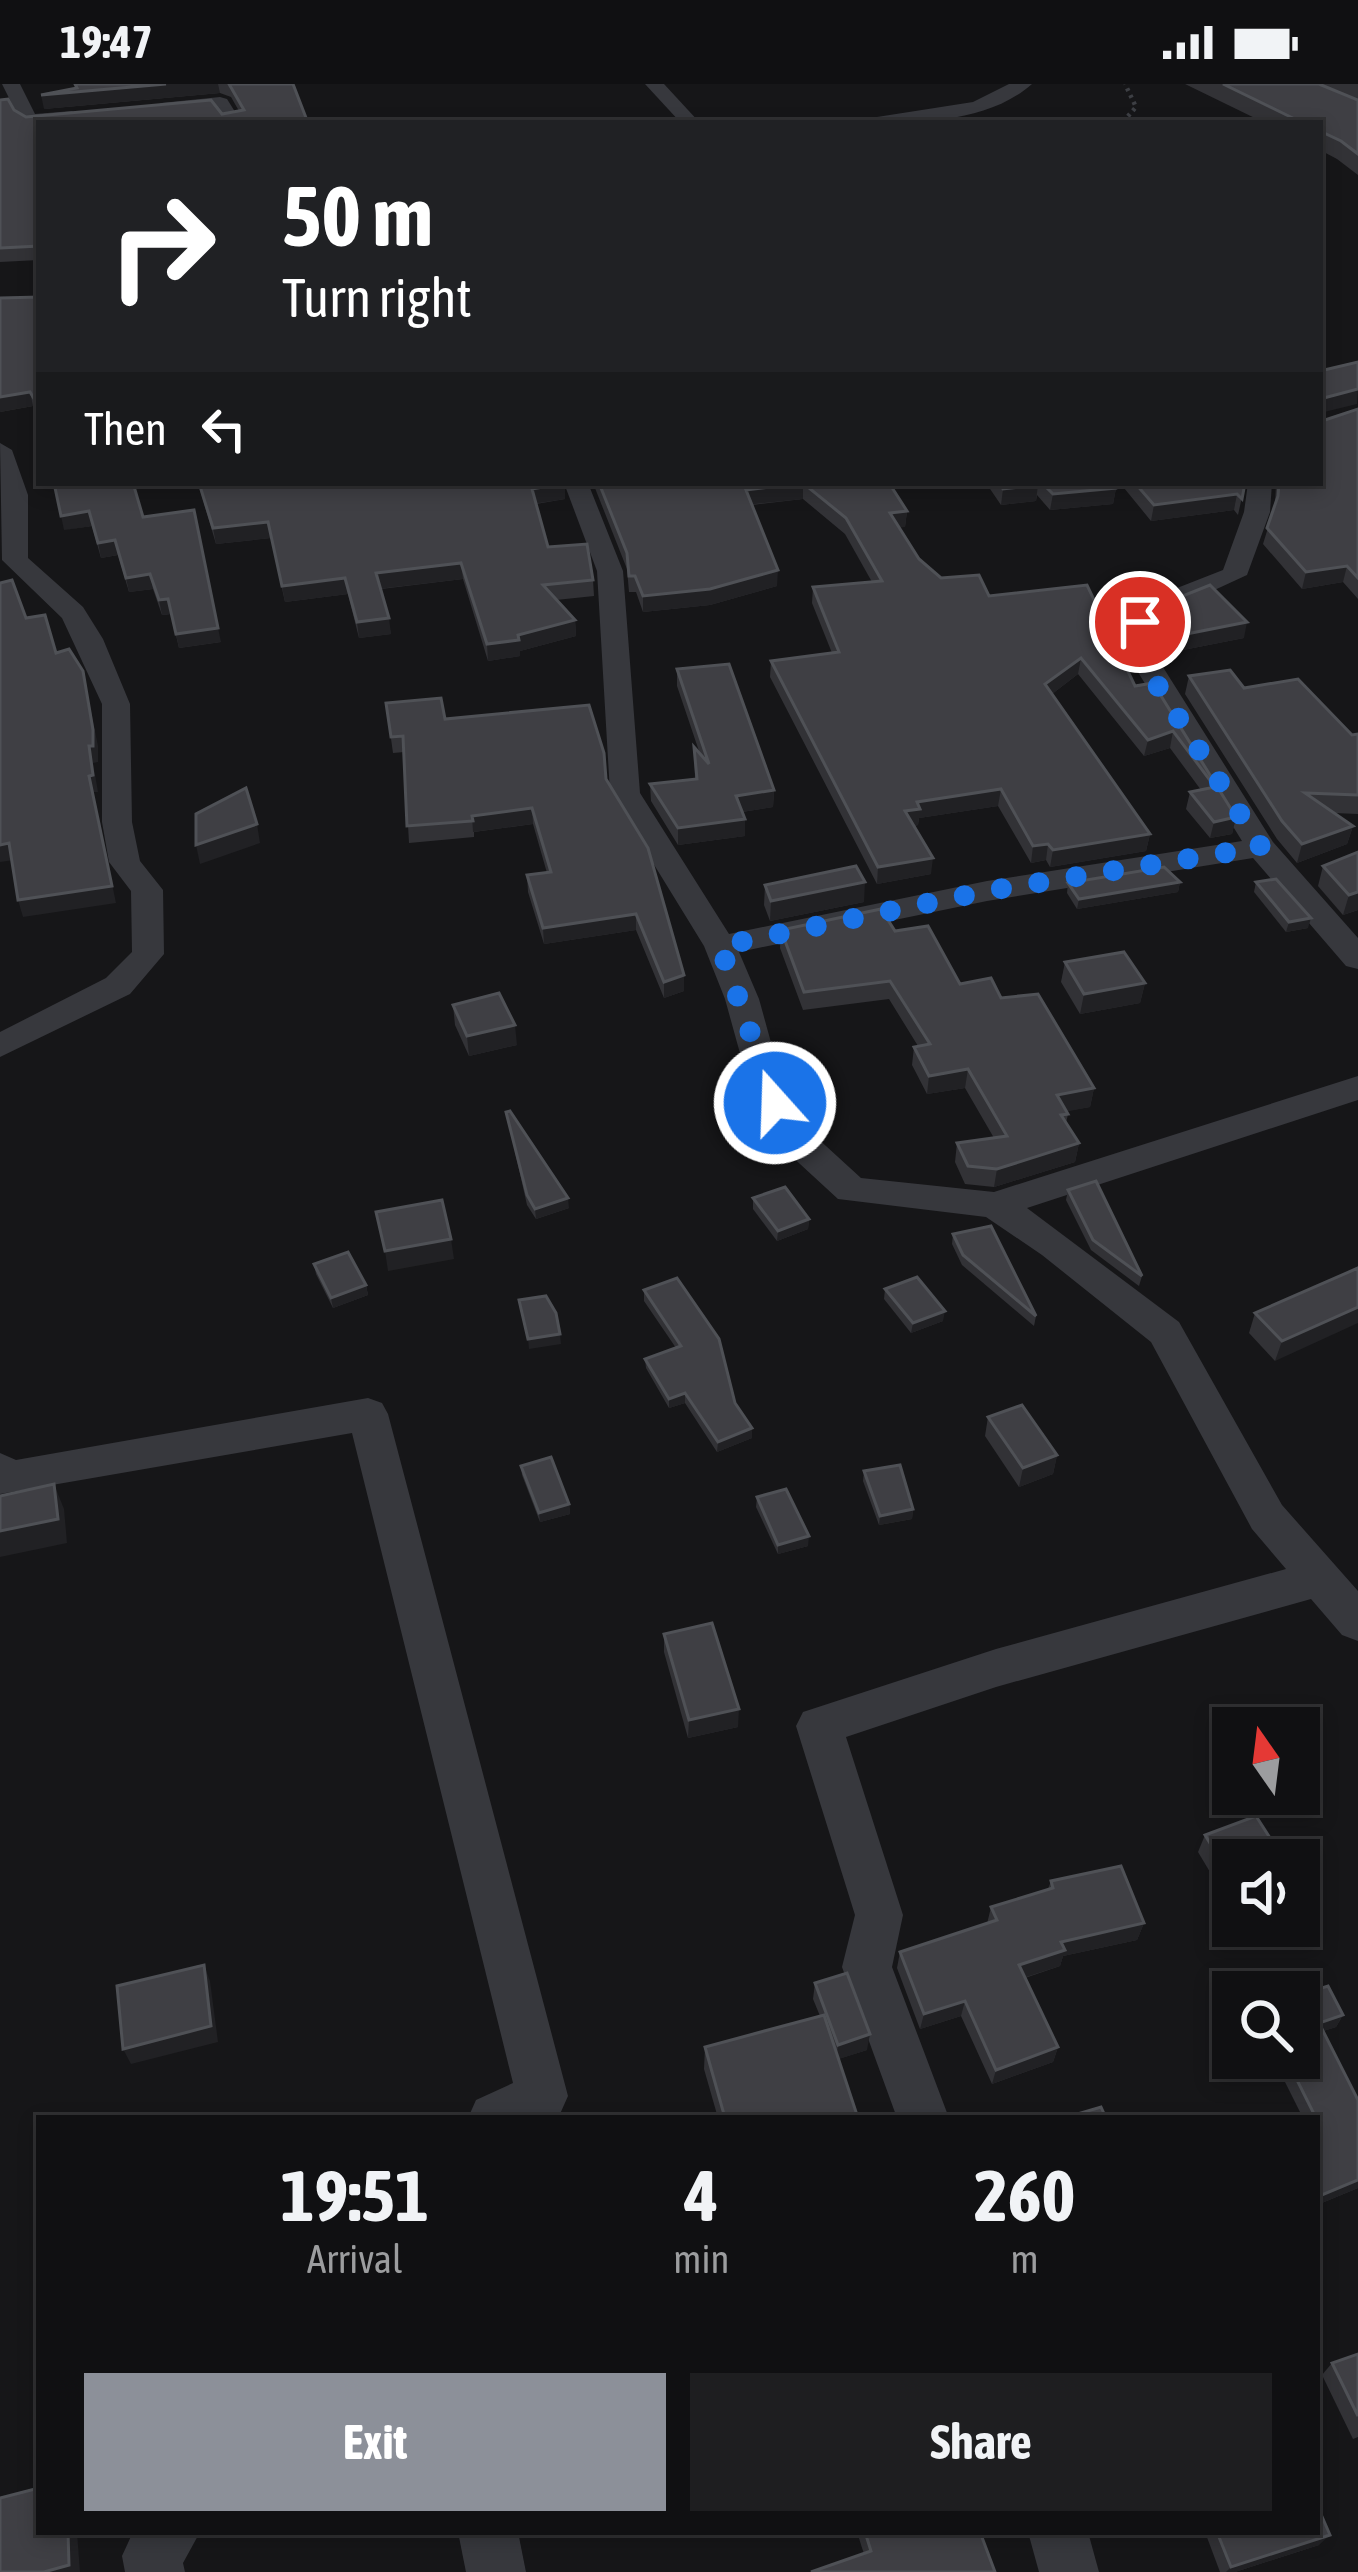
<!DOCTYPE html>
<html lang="en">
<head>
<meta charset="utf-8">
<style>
	:root { --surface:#101012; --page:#1e1e20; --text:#f1f3f6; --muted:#9c9d9f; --line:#303032; --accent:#8c9099 }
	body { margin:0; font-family:"Asap Condensed",sans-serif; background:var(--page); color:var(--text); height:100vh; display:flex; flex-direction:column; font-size:45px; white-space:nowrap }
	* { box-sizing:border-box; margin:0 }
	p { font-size:39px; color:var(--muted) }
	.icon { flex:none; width:66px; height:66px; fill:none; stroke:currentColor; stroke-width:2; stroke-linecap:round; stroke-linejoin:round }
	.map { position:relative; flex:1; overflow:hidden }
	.drawer { position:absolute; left:36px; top:2031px; width:1284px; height:420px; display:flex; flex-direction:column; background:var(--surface); border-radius:0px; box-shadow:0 6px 18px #0003,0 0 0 3px var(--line) }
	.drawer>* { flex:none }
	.banner { position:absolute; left:36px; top:36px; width:1287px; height:366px; border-radius:0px; box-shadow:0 6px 18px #0003,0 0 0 3px var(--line); background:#202124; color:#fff; overflow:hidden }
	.needle { width:78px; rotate:346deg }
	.controls { position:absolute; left:1212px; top:1623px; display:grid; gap:24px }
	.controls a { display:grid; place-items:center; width:108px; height:108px; border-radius:0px; background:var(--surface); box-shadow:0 6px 18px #0003,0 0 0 3px var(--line); font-size:60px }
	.pin { position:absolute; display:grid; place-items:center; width:102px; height:102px; color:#fff; margin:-51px; border:6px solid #fff; border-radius:50%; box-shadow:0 3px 12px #0007 }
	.me { position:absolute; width:132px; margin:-66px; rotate:340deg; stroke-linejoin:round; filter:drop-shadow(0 0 9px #0008) }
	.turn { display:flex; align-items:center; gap:42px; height:252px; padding:0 48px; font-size:54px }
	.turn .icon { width:156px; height:156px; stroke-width:2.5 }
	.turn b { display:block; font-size:84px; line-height:102px }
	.then { display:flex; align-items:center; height:114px; padding:0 48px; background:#0003; gap:24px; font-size:45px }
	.eta { display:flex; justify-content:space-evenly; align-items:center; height:204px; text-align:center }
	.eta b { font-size:72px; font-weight:700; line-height:84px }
	.button { display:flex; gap:24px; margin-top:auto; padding:24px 48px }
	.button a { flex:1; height:138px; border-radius:0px; background:var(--accent); color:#fff; font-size:48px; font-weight:700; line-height:138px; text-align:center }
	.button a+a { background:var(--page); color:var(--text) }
	.status { display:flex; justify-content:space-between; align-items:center; height:84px; padding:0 60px; background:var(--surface); direction:ltr }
	.status svg { height:33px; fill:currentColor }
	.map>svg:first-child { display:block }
</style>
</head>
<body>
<div class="status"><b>19:47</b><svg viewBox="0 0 49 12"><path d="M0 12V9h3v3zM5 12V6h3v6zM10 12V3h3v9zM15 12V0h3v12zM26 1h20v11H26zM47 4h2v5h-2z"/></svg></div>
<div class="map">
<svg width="1358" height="2488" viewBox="0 0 1358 2488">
	<rect width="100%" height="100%" fill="#161618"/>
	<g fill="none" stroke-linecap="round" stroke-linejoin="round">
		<path stroke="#3d3f44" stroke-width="4.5" stroke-dasharray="3 4.5" stroke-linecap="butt" d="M1123 38 1136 23 1125 0"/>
		<g fill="#37383d" fill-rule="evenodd">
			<path d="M2 0H20L35 30 72 27 81 33 72 39 22 40Z"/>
			<path d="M645 0H664L700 39H681Z"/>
			<path d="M1009 0H1032C989 38 922 39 868 39L877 33 973 18Z"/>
			<path d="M220 13 227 15 242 39H224L215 25 161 31 152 25 161 19Z"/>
			<path d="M0 359 12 366 28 411V474L83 523 103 555 130 620 132 738 140 777 163 806 164 870 130 910 0 973V948L106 894 132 868 131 807 109 778 102 738V620L62 534 2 476Z"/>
			<path d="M564 399H588L623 487 640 709 729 850 987 797 1242 757 1128 572 1126 538 1149 515 1223 486 1244 428 1248 399H1272L1270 428 1247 491 1169 527 1154 540 1156 572 1273 758 1358 854V885L1346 882 1253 774 987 817 739 868 759 915 780 991 803 1041 861 1094 994 1108 1358 992V1016L1027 1124 1179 1238 1282 1421 1358 1507V1557L1342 1551 1311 1515 996 1603 846 1653 903 1831 892 1883 949 2034H897L842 1883 855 1831 796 1642 803 1628 996 1565 1286 1485 1252 1445 1151 1258 1042 1171 986 1133 838 1115 775 1057 746 991 725 915 704 862 610 709 597 487Z"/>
			<path d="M368 1314 382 1319 388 1330 568 2012 560 2030 552 2034H468L476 2016 513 1999 352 1349 0 1410V1369L16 1376Z"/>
			<path d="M133 2448H200L183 2479 185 2488H125L122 2472Z"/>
			<path d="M458 2448H518L526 2488H466Z"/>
			<path d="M1028 2448H1088L1099 2488H1039Z"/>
		</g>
	</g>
	<g fill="#323236">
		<path d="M74 0H293L308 39H39V176L0 178V16L26 33 222 30 239 27 231 13 220 9 44 25 76 4Z"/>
		<path d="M1185 0H1358V91L1337 75 1320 66V39H1265Z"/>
		<path d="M39 213V332L33 322 0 328Z"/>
		<path d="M1358 325V515L1343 498 1302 505 1263 460 1275 421 1276 399H1320L1325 336Z"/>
		<path d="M198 399 565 415 536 420 548 463 593 496 594 512 556 516 575 536 576 552 520 567V572L488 577 463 495 381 505 391 550 359 554 348 510 285 518 271 454 216 460Z"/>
		<path d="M593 399H889L907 427 905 443H899L919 475 941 494 989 512 1135 602 1153 599 1236 733 1232 750 1210 754 1186 725 1190 708 1201 706 1170 664 1144 672 1078 590 1052 610 1150 750 1146 767 1050 783 1046 776 1031 779 998 722 919 734 918 741 914 742 931 790 877 800 770 593 771 577 832 569 812 519 813 503 872 498 845 450 803 415 752 421 777 502 710 521 643 528 636 508H629L627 485Z"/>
		<path d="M986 399H1117L1113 420 1050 426 1037 411 1036 417 1001 421Z"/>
		<path d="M1120 399H1245L1238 431 1234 426 1151 437Z"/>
		<path d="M143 433 221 558 179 564 171 530 162 531 153 505 129 508 118 471 101 474 92 442 64 446Z"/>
		<path d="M1162 526 1244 554 1178 567 1159 542Z"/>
		<path d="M677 585 774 706 773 723 742 728 745 735V752L678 761 651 717 650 700 695 695 694 663 700 670 677 602Z"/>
		<path d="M1189 592 1244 604 1352 651 1358 650V730L1334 729 1353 742 1347 760 1297 779 1277 755 1185 610Z"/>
		<path d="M386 619 445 635 606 695 684 891V907L664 914 636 846 544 860 528 808 527 791 547 789 533 740 474 748V753L409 759 404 668 393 669Z"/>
		<path d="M1358 768V826L1343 831 1318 802 1323 782Z"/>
		<path d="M1180 798 1178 808 1077 825 1067 809 1068 799Z"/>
		<path d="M1256 798 1308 844 1286 848 1254 808Z"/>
		<path d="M765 801 864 818 770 837 764 821Z"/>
		<path d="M781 846 895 847 960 900 1001 914 1094 1004 1090 1023 1066 1027 1068 1030 1066 1039 1079 1059 1075 1078 994 1103 965 1100 955 1078 957 1059 994 1054 965 1004 927 1010 912 981 914 963 918 962 889 915 803 926 780 864Z"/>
		<path d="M1065 878 1145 899 1140 919 1080 930 1061 898Z"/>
		<path d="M453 921 517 961 469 972 455 941Z"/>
		<path d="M506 1028 569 1124 536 1135 527 1121Z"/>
		<path d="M1068 1106 1142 1192 1139 1202 1091 1166 1066 1116Z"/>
		<path d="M753 1114 809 1135 808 1145 777 1157 753 1125Z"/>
		<path d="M953 1150 1036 1232 1034 1242 962 1181 952 1160Z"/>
		<path d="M314 1180 366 1201 368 1211 333 1224 316 1190Z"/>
		<path d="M1358 1184 1275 1277 1249 1249 1255 1229Z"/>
		<path d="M885 1205 943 1237 911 1249 884 1215Z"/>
		<path d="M644 1206 735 1319 752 1344V1354L717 1368 685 1319 669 1324 646 1284 645 1275 676 1264 644 1217Z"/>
		<path d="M988 1333 1057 1371 1053 1390 1019 1403 985 1352Z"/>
		<path d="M521 1382 569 1420 570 1430 540 1438 522 1391Z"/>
		<path d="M864 1387 913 1425 912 1435 879 1441 863 1397Z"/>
		<path d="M757 1413 808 1462 778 1470 756 1423Z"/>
		<path d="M664 1550 738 1643 688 1654 664 1568Z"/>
		<path d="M1205 1751 1233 1776V1816L1228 1818 1198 1768Z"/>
		<path d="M1051 1797 1144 1839 1137 1856 1063 1872 1060 1882 1025 1894 1058 1963 1053 1978 992 2000 961 1932 920 1945 897 1884 900 1868 987 1840 991 1823 1048 1805Z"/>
		<path d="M815 1899 867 1966 838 1975 858 2034H718L704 1985 705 1963 820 1932 813 1915Z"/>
		<path d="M1328 1902 1343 1931 1336 1943 1323 1947 1358 2016V2104L1317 2121V2034H1303L1273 1974H1299Z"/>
		<path d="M1358 2270V2353L1353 2355 1322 2291 1332 2279Z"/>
		<path d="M857 2448H980L864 2470Z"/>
		<path d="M1205 2448H1317L1319 2461 1235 2488H1220Z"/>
	</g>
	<g fill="#212124">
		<path d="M166 0H218L220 9 44 25 41 11Z"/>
		<path d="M1358 305 1357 320 1320 329V315Z"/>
		<path d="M30 308 33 322 0 328V313Z"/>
		<path d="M565 399V415L533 420 532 405Z"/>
		<path d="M803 399V415L746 421V406Z"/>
		<path d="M1038 401 1036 417 1001 421 1003 405Z"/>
		<path d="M1116 404 1113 420 1050 426 1053 410Z"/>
		<path d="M1237 410 1234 426 1151 437 1154 421Z"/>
		<path d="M89 427 92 442 64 446 61 432Z"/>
		<path d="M907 427 905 443 889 445 890 429Z"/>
		<path d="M268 438 271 454 216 460 213 444Z"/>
		<path d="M115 456 118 471 101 474 98 459Z"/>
		<path d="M461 479 463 495 378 505 376 489Z"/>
		<path d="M1347 482 1343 498 1302 505 1306 488Z"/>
		<path d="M778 486 777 502 710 521 643 528V512Z"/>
		<path d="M150 490 153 505 129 508 126 494Z"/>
		<path d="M345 494 348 510 285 518 282 502Z"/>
		<path d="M168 515 171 530 162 531 159 516Z"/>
		<path d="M389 534 391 550 359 554 357 538Z"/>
		<path d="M575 536 576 552 520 567V572L488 577 487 560Z"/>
		<path d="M1247 538 1244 554 1178 567 1181 551Z"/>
		<path d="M218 544 221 558 179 564 176 550Z"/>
		<path d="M1081 574 1078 590 1043 617 1045 600Z"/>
		<path d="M83 587 98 662V678L93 679 98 708H93L116 819 23 833 18 816 89 692Z"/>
		<path d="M1173 647 1170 664 1144 672 1148 656Z"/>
		<path d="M1001 705 998 722 919 734 918 741 903 743 905 727 917 718Z"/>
		<path d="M774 706 773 723 735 729 736 712Z"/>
		<path d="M532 724 533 740 473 748 472 732Z"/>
		<path d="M1236 733 1232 750 1210 754 1214 738Z"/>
		<path d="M745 735V752L678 761V744Z"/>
		<path d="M257 740 260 759 200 780 196 761Z"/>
		<path d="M1353 742 1347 760 1297 779 1302 760Z"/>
		<path d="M1150 750 1146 767 1050 783 1053 766Z"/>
		<path d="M9 759 14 776 0 778V761Z"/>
		<path d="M1048 760 1046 776 1031 779 1033 762Z"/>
		<path d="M933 774 931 790 877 800 878 783Z"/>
		<path d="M865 798 864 818 770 837 771 817Z"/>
		<path d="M1180 798 1178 808 1077 825 1079 815Z"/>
		<path d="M1358 808V826L1343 831 1349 811Z"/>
		<path d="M636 830V846L544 860 543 844Z"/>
		<path d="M1311 834 1308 844 1286 848 1289 838Z"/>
		<path d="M684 891V907L664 914V898Z"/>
		<path d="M1145 899 1140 919 1080 930 1084 910Z"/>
		<path d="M515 941 517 961 469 972 467 952Z"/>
		<path d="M968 985 965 1004 927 1010 929 992Z"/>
		<path d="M1094 1004 1090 1023 1054 1030 1057 1011Z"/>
		<path d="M1079 1059 1075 1078 994 1103 997 1085Z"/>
		<path d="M568 1114 569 1124 536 1135 535 1125Z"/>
		<path d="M809 1135 808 1145 777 1157 778 1147Z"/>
		<path d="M451 1155 454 1175 388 1187 385 1167Z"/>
		<path d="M366 1201 368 1211 333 1224 331 1214Z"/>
		<path d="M1358 1223V1239L1275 1277 1282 1257Z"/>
		<path d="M945 1227 943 1237 911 1249 913 1239Z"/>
		<path d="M560 1250 561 1260 529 1265 528 1255Z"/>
		<path d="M685 1309V1319L669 1324V1315Z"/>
		<path d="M752 1344V1354L717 1368 718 1358Z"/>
		<path d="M1057 1371 1053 1390 1019 1403 1023 1384Z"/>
		<path d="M54 1400 64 1425 67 1459 0 1473V1447Z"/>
		<path d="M569 1420 570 1430 540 1438 539 1429Z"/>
		<path d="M913 1425 912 1435 879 1441 880 1432Z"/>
		<path d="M809 1452 808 1462 778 1470V1461Z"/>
		<path d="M739 1625 738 1643 688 1654 689 1636Z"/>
		<path d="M1144 1839 1137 1856 1063 1872 1060 1882 1014 1897 1019 1881 1061 1858Z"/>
		<path d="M204 1881 210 1897 218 1958 131 1980 123 1965Z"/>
		<path d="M965 1917 961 1932 920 1945 924 1930Z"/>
		<path d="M1343 1931 1336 1943 1312 1951 1319 1939Z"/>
		<path d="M870 1950 867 1966 836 1976 838 1961Z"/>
		<path d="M1058 1963 1053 1978 992 2000 996 1986Z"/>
		<path d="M1358 2096V2104L1317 2121V2113Z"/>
		<path d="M68 2448H77L80 2488H44Z"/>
		<path d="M1330 2451 1319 2461 1235 2488H1226L1231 2483Z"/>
	</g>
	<g fill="#3f3f44" stroke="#4f5156" stroke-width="3">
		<path d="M75 0H166L41 11 77 4Z"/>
		<path d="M229 0H293L308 39H39V162L0 164V16L8 15 14 26 26 33 211 16 222 30 244 26Z"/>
		<path d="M1223 0H1319L1358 16V70L1341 57 1320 47V39H1303Z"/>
		<path d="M39 213V323L30 308 0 313V214Z"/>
		<path d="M1358 278V305L1320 315V317V287Z"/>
		<path d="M1358 325V494L1347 482 1306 488 1267 444 1278 412 1279 399H1320V332L1325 336Z"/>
		<path d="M54 399H133L143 433 194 426 218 544 176 550 168 515 159 516 150 490 126 494 115 456 98 459 89 427 61 432Z"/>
		<path d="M199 399H564L532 405 548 463 587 460 593 496 543 501 575 536 518 551 519 556 487 560 461 479 376 489 389 534 357 538 345 494 282 502 268 438 213 444Z"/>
		<path d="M599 399H889L907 427 890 429 919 475 941 494 979 491 989 512 1087 501 1135 602 1153 599 1236 733 1214 738 1190 708 1215 703 1173 647 1148 656 1081 574 1045 600 1150 750 1053 766 1048 760 1033 762 1001 705 917 718 920 725 905 727 933 774 878 783 771 577 839 568 813 503 882 497 846 434 803 399 746 406 778 486 710 505 643 512 635 492H629L627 469Z"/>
		<path d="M999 399H1037L1038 401 1003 405Z"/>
		<path d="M1042 399H1117L1116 404 1053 410Z"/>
		<path d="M1135 399H1245L1242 415 1237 410 1154 421Z"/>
		<path d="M12 496 26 534 45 531 56 569 69 565 83 587 93 646V662H89L93 691 89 692 112 802 18 816 9 759 0 761V499Z"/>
		<path d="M1210 501 1247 538 1181 551 1162 526 1175 515Z"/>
		<path d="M729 580 774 706 736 712 745 735 678 744 650 700 697 695 694 663 709 680 677 585Z"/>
		<path d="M1230 586 1244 604 1298 595 1352 651 1358 650V711L1305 709 1353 742 1302 760 1282 737 1189 592Z"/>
		<path d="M441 614 445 635 589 621 604 669 606 695 648 764 684 891 664 898 636 830 543 844 527 791 551 788 532 724 472 732 473 737 407 742 403 652 391 653 386 619Z"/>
		<path d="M246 704 257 740 196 761V730Z"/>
		<path d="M1358 768V808L1349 811 1323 782Z"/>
		<path d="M856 782 865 798 771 817 765 801Z"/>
		<path d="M1164 783 1180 798 1079 815 1068 799Z"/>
		<path d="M1276 795 1311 834 1289 838 1256 798Z"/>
		<path d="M881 825 895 847 928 842 960 900 991 894 1001 914 1038 910 1094 1004 1057 1011 1068 1030 1061 1031 1079 1059 997 1085 968 1082 957 1059 1007 1052 968 985 929 992 914 963 930 960 890 897 804 908 781 846Z"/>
		<path d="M1124 868 1145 899 1084 910 1065 878Z"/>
		<path d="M499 909 515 941 467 952 453 921Z"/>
		<path d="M510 1027 568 1114 535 1125 527 1111 506 1028Z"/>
		<path d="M1096 1097 1142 1192 1093 1156 1068 1106Z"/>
		<path d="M785 1103 809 1135 778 1147 753 1114Z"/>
		<path d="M442 1116 451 1155 385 1167 376 1128Z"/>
		<path d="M991 1142 1036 1232 963 1171 953 1150Z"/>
		<path d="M348 1168 366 1201 331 1214 314 1180Z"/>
		<path d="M1358 1184V1223L1282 1257 1255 1229Z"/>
		<path d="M917 1193 945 1227 913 1239 885 1205Z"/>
		<path d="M677 1194 719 1255 735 1319 752 1344 718 1358 685 1309 669 1315 645 1275 681 1262 644 1206Z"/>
		<path d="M546 1212 556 1229 560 1250 528 1255 519 1216Z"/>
		<path d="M1022 1321 1057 1371 1023 1384 988 1333Z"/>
		<path d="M551 1373 569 1420 539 1429 521 1382Z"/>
		<path d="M900 1381 913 1425 880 1432 864 1387Z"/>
		<path d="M54 1400 58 1435 0 1447V1412Z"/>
		<path d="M786 1405 809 1452 778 1461 757 1413Z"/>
		<path d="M712 1539 739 1625 689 1636 664 1550Z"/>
		<path d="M1256 1732 1284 1776H1233V1797L1205 1751Z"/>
		<path d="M1121 1782 1144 1839 1061 1858 1065 1866 1019 1881 1058 1963 996 1986 965 1917 924 1930 900 1868 997 1836 991 1823 1053 1804 1051 1797Z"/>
		<path d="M204 1881 211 1942 123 1965 117 1902Z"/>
		<path d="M847 1889 870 1950 838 1961 815 1899Z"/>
		<path d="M1328 1902 1343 1931 1319 1939 1358 2016V2096L1317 2113V2045L1321 2044 1286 1974H1299V1911Z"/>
		<path d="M824 1931 858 2034H725L705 1963Z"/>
		<path d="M1101 2023 1106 2034H1064Z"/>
		<path d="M1358 2270V2332L1332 2279Z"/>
		<path d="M39 2404V2448H68L69 2481 44 2488H0V2414Z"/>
		<path d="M1317 2421 1330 2451 1231 2483 1217 2448H1317Z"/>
		<path d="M865 2448H980L995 2488H811L871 2467Z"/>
	</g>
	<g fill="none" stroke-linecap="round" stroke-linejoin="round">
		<path stroke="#1a73e8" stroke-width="21" stroke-dasharray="0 37.8" d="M775 1019 720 862 987 807 1261 763 1158 602 1142 572 1140 538"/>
	</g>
</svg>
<div class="controls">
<a><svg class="needle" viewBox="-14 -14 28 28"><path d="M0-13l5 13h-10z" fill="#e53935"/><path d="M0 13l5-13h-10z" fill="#9c9d9f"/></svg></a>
<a><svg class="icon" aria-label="sound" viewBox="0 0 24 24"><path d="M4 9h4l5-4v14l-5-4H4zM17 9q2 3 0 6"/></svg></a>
<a><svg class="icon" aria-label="search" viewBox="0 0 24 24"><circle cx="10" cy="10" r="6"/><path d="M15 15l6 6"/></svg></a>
</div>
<div class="pin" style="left:1140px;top:538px;background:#d93025"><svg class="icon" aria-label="arrive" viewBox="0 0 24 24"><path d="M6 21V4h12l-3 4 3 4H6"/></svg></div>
<svg class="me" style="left:775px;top:1019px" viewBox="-20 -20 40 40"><circle r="17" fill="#1a73e8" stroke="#fff" stroke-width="3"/><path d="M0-11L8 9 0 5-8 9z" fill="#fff"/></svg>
<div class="banner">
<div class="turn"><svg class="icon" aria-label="right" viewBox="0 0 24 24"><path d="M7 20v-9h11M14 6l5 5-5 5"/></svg><div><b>50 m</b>Turn right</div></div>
<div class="then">Then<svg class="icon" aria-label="left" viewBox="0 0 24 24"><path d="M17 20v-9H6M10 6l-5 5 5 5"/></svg></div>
</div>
<section class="drawer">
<div class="eta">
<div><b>19:51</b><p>Arrival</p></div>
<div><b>4</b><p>min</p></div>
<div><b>260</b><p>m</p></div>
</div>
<div class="button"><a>Exit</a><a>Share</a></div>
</section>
</div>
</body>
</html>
